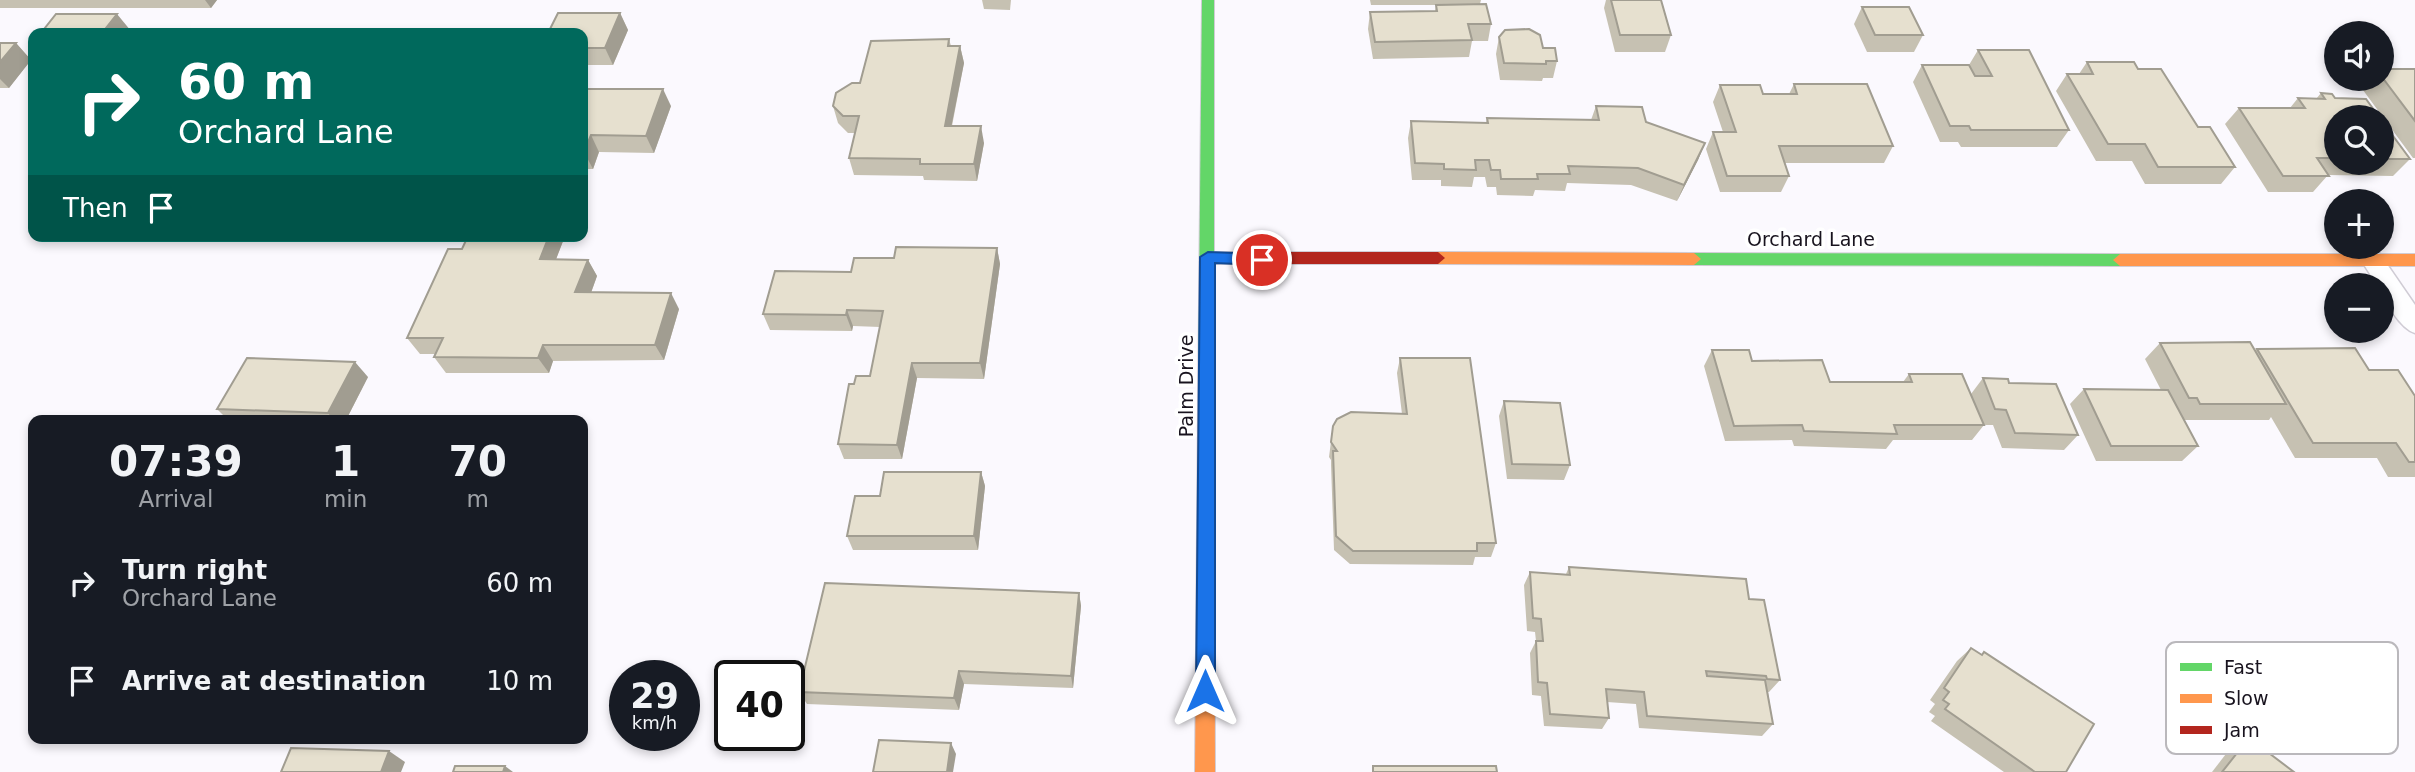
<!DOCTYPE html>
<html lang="en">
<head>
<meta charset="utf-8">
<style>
	:root { --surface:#171b24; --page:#242831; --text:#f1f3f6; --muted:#9ea1a6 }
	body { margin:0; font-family:"DejaVu Sans",sans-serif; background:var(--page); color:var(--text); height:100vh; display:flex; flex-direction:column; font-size:26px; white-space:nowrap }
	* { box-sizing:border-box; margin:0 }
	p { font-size:23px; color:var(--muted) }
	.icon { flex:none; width:38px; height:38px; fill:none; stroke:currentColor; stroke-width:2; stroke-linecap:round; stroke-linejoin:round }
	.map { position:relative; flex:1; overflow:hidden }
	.drawer { position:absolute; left:28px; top:415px; width:560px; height:329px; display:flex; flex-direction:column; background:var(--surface); border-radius:14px; box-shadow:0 4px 10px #0003 }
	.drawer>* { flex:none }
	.top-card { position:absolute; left:28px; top:28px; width:560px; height:214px; border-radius:14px; box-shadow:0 4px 10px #0003; background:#00695c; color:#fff; overflow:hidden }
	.buttons { position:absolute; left:2324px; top:21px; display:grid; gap:14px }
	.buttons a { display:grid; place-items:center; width:70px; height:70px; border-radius:50%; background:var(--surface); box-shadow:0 4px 10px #0003; font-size:35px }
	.speed { position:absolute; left:609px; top:660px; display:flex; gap:14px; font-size:35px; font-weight:700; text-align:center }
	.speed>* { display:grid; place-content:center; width:91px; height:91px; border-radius:50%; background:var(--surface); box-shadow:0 4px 10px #0003; line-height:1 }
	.speed small { font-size:18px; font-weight:400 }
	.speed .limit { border:4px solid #111; border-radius:10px; background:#fff; color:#111 }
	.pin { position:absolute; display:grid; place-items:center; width:60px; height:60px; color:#fff; margin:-30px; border:4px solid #fff; border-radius:50%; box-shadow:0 2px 7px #0007 }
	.me { position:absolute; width:77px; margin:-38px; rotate:0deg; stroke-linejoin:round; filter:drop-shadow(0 0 5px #0008) }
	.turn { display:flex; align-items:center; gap:24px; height:147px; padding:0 35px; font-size:32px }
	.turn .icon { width:91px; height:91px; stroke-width:2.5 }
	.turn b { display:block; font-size:49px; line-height:60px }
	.then { display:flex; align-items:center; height:66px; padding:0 35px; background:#0003; gap:14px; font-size:26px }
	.eta { display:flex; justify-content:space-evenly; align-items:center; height:119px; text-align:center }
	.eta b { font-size:42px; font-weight:800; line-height:49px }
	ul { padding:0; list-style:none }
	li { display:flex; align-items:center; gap:21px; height:98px; padding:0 35px }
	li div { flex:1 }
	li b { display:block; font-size:26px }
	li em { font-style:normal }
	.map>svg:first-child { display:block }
</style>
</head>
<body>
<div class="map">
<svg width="2415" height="772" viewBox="0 0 2415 772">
	<rect width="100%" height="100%" fill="#fbf9fe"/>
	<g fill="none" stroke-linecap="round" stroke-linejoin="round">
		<defs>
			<path id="lane" d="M2372 251 2380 254 2415 305V333C2401 329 2382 300 2382 285H2377L2361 260 2364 254Z"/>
			<g id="fast">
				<path d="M1202 0H1214V405L1212 410H1200L1198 405Z"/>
				<path d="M1694 253 2120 254 2127 260 2120 266 1694 265 1687 259Z"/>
			</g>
			<g id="slow">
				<path d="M1438 252 1694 253 1701 259 1694 265 1438 264 1431 258Z"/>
				<path d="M2120 254H2415V266H2120L2113 260Z"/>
				<path d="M1206 398 1212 400 1214 405 1215 772H1195L1198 405 1200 400Z"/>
			</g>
			<path id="jam" d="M1208 252H1438L1445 258 1438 264H1208L1201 258Z"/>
		</defs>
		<use href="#lane" stroke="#d0ccd5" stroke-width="3"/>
		<use href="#fast" stroke="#d0ccd5" stroke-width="2"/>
		<use href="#slow" stroke="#d0ccd5" stroke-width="2"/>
		<use href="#jam" stroke="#d0ccd5" stroke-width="2"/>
		<use href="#lane" fill="#fefeff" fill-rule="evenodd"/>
		<use href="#fast" fill="#63d668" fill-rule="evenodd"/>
		<use href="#slow" fill="#ff974d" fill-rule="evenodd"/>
		<use href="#jam" fill="#b3261e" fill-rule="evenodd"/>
	</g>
	<g fill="#c6c1b2">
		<path d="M0 0H217L211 8H0Z"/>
		<path d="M982 0H1011L1010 10 984 9Z"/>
		<path d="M1370 0H1481L1480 4 1491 24 1488 41H1472L1469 57 1373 59 1368 29 1370 12 1435 11 1436 5H1371Z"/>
		<path d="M1606 0H1661L1671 35 1665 52H1615L1604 8Z"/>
		<path d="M1862 7 1923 35 1914 52H1867L1854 24Z"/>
		<path d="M620 13 628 30 613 65H583V33Z"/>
		<path d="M1499 37 1543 48 1557 61 1553 78H1543L1542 81 1500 80 1496 54Z"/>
		<path d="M949 39 951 46H960L964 63 952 126 984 143 977 181 924 180 923 176 854 175 849 158 855 133H848L838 123 833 106Z"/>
		<path d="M0 42 1 43H16L31 60 9 88H0Z"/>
		<path d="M1978 50 2069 130 2057 147H1961L1958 142H1940L1913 82 1922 65H1969Z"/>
		<path d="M2087 62 2138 69 2198 127 2235 167 2221 184H2145L2132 161H2096L2056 91 2067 74H2079Z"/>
		<path d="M2382 69H2415V158H2413L2360 86 2367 79H2382Z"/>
		<path d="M1794 84 1893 146 1884 163H1785L1789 176 1781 192H1720L1706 149 1713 132H1723L1713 102 1720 85 1763 94H1789Z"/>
		<path d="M583 89 671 106 654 153 599 152 593 169H583Z"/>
		<path d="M2321 93 2336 117V163H2382V121L2410 159 2393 176 2328 175 2313 192H2268L2225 124 2239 108H2290L2298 98 2316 99Z"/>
		<path d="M1596 106 1705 143 1698 160 1677 201 1631 185 1567 183 1565 191 1535 190 1533 196 1497 195 1496 187H1487L1485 177H1474L1472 187 1441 186V180H1412L1408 138 1411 121 1486 123 1487 118 1591 120Z"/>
		<path d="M468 236H565L556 259 588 260 597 276 591 293 679 309 664 360 553 361 549 373H446L434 357 436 354H420L407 338 462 249Z"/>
		<path d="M997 248 1000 264 984 379 917 378 902 459H844L838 444 854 384 870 376 880 327 853 326 852 331 770 330 763 314 851 272 894 258Z"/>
		<path d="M2160 343 2254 350 2257 349 2369 370 2415 396V477H2388L2377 458H2295L2271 417 2269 420H2184L2198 446 2182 461H2096L2070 404 2084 389 2161 390 2145 359Z"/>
		<path d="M1712 350 1830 382H1903L1909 374 1971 394 1983 378 2009 383 2078 435 2064 450 2002 448 1993 425H1984L1972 440H1893L1886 449 1794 446 1792 440 1725 441 1704 366Z"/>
		<path d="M1400 358 1496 543 1491 557H1475L1473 565 1350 564 1334 550 1331 465V460L1329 457 1333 426 1402 414 1397 373Z"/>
		<path d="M368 377 346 420H228L217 409Z"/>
		<path d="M1504 401 1570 465 1564 480 1507 479 1499 416Z"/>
		<path d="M981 472 985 486 978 550H853L847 536 880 496Z"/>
		<path d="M1569 567 1749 599 1780 680 1769 692H1768L1773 724 1762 736 1639 728 1636 704 1607 702 1609 718 1602 729 1544 726 1541 696 1532 695 1530 653 1536 641 1535 632 1527 631 1524 585 1530 572 1566 574Z"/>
		<path d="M1079 593 1081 606 1073 688 964 684 959 710 807 704 799 692Z"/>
		<path d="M1971 648 1981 655 1984 652 2066 772H2004L1931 721 1935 716 1929 712 1935 704 1930 700 1957 661Z"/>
		<path d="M2249 738 2294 772H2212L2229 750Z"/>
	</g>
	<g fill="#a19d91">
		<path d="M205 0H217L211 8Z"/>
		<path d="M620 13 628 30 613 65 605 48Z"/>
		<path d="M117 14 131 31 129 33H102Z"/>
		<path d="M0 42 9 51 16 43 31 60 9 88 0 79Z"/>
		<path d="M960 46 964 63 948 143 945 126Z"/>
		<path d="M663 89 671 106 654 153 646 136Z"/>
		<path d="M981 126 984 143 977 181 974 164Z"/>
		<path d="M591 135 599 152 593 169 584 152Z"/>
		<path d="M1705 143 1698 160 1677 201 1684 185Z"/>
		<path d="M549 236H565L550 275 540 259Z"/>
		<path d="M997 248 1000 264 984 379 980 363Z"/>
		<path d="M588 260 597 276 585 309 575 292Z"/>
		<path d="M671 293 679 309 664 360 655 345Z"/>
		<path d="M847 310 853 326 852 331 846 315Z"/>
		<path d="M543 345 553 361 549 373 538 358Z"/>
		<path d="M355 362 368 377 346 420H334L328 413Z"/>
		<path d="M912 363 917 378 902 459 897 445Z"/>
		<path d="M981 472 985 486 978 550 974 536Z"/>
		<path d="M1079 593 1081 606 1073 688 1071 676Z"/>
		<path d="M959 671 964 684 959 710 954 698Z"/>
		<path d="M951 743 956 754 953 772H947Z"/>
		<path d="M389 751 405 762 401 772H381Z"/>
		<path d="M505 766 513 772H503Z"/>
	</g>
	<g fill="#e6e0cf" stroke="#a19d91" stroke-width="2">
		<path d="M1611 0H1661L1671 35H1620Z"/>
		<path d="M1486 4 1491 24H1468L1472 40 1375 42 1370 12 1437 11 1436 5Z"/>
		<path d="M1862 7H1909L1923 35H1875Z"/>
		<path d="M558 13H620L605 48H583V33H548Z"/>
		<path d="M56 14H117L102 33H41Z"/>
		<path d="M1529 29 1540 35 1543 48H1555L1557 61H1546V64L1504 63 1499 37 1505 30Z"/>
		<path d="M949 39 948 46H960L945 126H981L974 164H920V159L849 158 859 116H843L833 106 836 93 852 83H860L871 41Z"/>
		<path d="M0 43H16L0 62Z"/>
		<path d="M1978 50H2029L2069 130H1971L1969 126H1950L1922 65H1969L1975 76H1992Z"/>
		<path d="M2087 62H2134L2138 69H2161L2198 127H2210L2235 167H2158L2145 144H2108L2067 74H2093Z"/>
		<path d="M2382 69H2415V121L2382 77Z"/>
		<path d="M1794 84H1867L1893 146H1779L1789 176H1727L1713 132H1736L1720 85H1760L1763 94H1797Z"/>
		<path d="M583 89H663L646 136 591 135 584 152H583Z"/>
		<path d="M2321 93 2332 94 2335 98 2366 99 2379 117H2336V158H2317L2329 176H2283L2239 108H2305L2298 98 2325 99Z"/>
		<path d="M1596 106 1642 107 1646 122 1705 143 1684 185 1638 168 1568 166 1570 174H1537L1538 179H1501L1500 170H1491L1489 160H1475L1476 170 1444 169V164L1415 163 1411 121 1488 123 1487 118 1599 120Z"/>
		<path d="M2382 121 2410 159H2382Z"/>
		<path d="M468 236H549L540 259 588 260 575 292 671 293 655 345H543L538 358 434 357 443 338H407L448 249H462Z"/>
		<path d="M896 247 997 248 980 363H912L897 445 838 444 849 384H854L856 376H870L883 311 847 310 846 315 763 314 775 271 851 272 854 258H894Z"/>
		<path d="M2250 342 2286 404H2200L2197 398H2189L2160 343Z"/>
		<path d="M2355 348 2369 370H2398L2415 396V462H2409L2396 443H2313L2257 349Z"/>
		<path d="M1712 350H1749L1752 361 1822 360 1830 382H1912L1909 374H1962L1984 425H1894L1897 434 1804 431 1802 425 1734 426Z"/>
		<path d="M247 358 355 362 328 413 217 409Z"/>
		<path d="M1400 358H1470L1496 543H1477V551H1353L1336 536 1333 451H1337L1331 442 1333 426 1337 419 1351 412 1407 414Z"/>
		<path d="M1983 378 2008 379 2009 383 2056 384 2078 435 2015 433 2006 410 1995 409Z"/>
		<path d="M2084 389 2168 390 2198 446H2111Z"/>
		<path d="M1504 401 1560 403 1570 465 1512 464Z"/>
		<path d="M884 472H981L974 536H847L855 496H880Z"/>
		<path d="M1569 567 1746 579 1749 599 1764 600 1780 680 1767 679 1766 676 1706 671 1707 676 1765 680 1773 724 1647 716 1644 692 1606 689 1609 718 1550 714 1547 683 1538 682 1536 641H1543L1541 619 1533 618 1530 572 1570 575Z"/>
		<path d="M825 583 1079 593 1071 676 959 671 954 698 799 692Z"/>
		<path d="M1971 648 1982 655 1984 652 2094 724 2066 772H2035L1945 709 1949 704 1943 700 1949 692 1944 688Z"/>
		<path d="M2249 738 2294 772H2222Z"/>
		<path d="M879 740 951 743 947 772H873Z"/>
		<path d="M291 748 389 751 381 772H281Z"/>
		<path d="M455 766H505L503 772H453Z"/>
		<path d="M1373 766H1496L1497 772H1373Z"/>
	</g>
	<path fill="#1a73e8" stroke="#114b97" stroke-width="2" d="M1208 252 1262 254 1269 260 1262 265 1215 263V691L1212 697 1205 700 1199 697 1196 691 1200 257Z"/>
	<g text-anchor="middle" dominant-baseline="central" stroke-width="7" stroke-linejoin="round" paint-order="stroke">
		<g font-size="19" fill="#18131e" stroke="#fff">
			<text x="1811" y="239">Orchard Lane</text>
			<text transform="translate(1186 386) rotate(-90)">Palm Drive</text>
		</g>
	</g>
	<rect x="2166" y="642" width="232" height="112" rx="10" fill="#fff" stroke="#bab8bc" stroke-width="2"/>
	<rect x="2180" y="663" width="32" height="8" fill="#63d668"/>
	<rect x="2180" y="694" width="32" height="9" fill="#ff974d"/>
	<rect x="2180" y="726" width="32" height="8" fill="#b3261e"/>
	<g font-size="19" fill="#18131e">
		<text x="2224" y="674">Fast</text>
		<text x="2224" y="705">Slow</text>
		<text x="2224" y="737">Jam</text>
	</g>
</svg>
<div class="buttons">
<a><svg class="icon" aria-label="sound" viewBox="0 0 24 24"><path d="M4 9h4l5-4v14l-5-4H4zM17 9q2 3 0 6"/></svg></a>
<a><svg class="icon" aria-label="search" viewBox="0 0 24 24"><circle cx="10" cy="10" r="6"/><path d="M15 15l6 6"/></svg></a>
<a>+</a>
<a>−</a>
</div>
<div class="speed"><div>29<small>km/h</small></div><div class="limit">40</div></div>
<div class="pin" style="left:1262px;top:260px;background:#d93025"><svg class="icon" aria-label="arrive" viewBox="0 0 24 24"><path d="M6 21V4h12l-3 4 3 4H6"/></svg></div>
<svg class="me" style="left:1205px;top:691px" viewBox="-20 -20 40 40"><path d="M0-17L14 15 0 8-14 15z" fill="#1a73e8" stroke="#fff" stroke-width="4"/></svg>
<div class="top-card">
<div class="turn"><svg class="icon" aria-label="right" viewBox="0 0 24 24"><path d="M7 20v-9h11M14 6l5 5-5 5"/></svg><div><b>60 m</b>Orchard Lane</div></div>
<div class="then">Then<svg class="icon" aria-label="arrive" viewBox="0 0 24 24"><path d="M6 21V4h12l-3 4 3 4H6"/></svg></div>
</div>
<section class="drawer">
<div class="eta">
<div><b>07:39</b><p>Arrival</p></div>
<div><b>1</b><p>min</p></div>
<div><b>70</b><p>m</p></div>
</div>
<ul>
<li><svg class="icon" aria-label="right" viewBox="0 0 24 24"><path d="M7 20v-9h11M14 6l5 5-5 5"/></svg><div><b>Turn right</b><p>Orchard Lane</p></div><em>60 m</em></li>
<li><svg class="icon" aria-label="arrive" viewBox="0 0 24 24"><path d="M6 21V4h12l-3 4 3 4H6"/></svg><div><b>Arrive at destination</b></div><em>10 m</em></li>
</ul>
</section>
</div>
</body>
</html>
